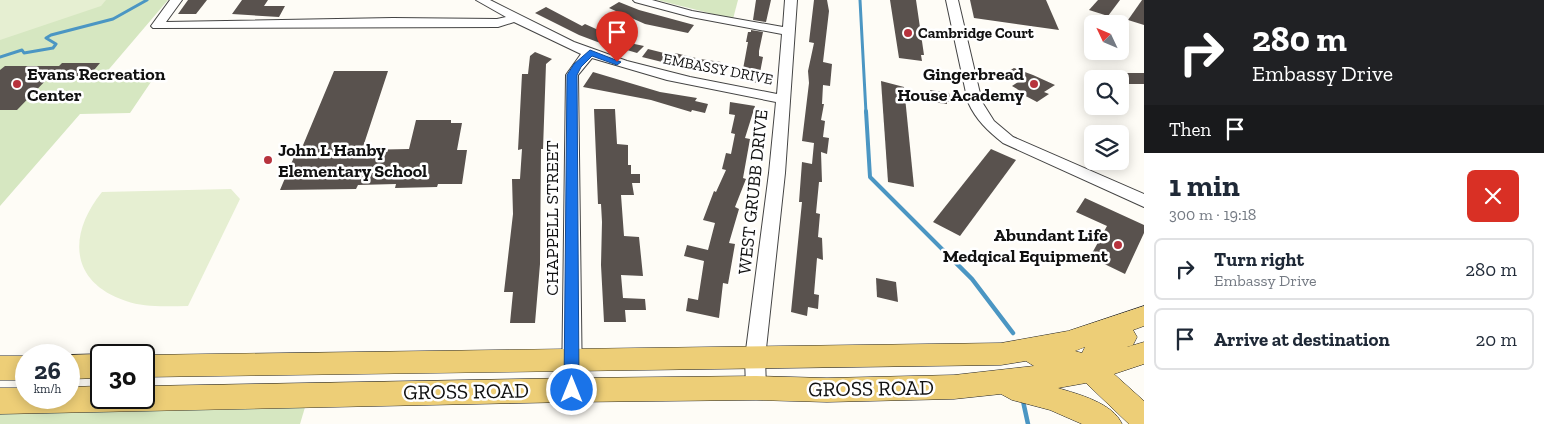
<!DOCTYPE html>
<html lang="en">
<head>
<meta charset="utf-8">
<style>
	:root { --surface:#fff; --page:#f6f6f7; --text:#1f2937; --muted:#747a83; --line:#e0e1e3 }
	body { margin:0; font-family:"Zilla Slab",serif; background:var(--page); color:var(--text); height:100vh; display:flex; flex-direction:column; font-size:19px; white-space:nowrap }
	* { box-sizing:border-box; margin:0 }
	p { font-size:16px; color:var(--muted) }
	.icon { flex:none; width:28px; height:28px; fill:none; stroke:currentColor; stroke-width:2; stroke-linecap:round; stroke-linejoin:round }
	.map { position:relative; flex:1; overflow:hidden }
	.side { display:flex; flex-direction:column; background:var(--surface); width:400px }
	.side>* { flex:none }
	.banner { background:#202124; color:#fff; overflow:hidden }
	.needle { width:32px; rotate:314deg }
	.fabs { position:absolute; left:1084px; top:15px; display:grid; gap:10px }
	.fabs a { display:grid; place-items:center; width:45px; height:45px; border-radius:8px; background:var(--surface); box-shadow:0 2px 12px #0003; font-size:25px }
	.speed { position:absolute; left:15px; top:344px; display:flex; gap:10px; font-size:25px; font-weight:700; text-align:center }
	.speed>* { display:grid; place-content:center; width:65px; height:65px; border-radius:50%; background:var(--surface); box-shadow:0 2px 12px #0003; line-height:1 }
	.speed small { font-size:12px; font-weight:400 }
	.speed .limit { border:2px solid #111; border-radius:8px; background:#fff; color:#111 }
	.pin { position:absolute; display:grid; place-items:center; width:42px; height:42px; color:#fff; margin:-51px -21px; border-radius:50% 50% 50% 0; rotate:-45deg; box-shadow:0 0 5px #0007 }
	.pin .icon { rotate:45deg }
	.me { position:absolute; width:55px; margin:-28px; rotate:0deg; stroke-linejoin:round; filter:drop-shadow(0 0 4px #0008) }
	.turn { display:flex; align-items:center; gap:18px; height:105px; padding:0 25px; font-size:22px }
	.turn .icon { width:65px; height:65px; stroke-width:2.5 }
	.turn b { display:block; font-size:35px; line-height:42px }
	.then { display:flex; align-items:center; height:48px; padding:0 25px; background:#0003; gap:10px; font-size:19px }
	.round { display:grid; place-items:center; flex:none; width:52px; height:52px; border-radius:8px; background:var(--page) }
	.headline { display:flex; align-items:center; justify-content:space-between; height:85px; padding:0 25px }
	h1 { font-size:30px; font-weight:700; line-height:38px }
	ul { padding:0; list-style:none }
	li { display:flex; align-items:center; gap:15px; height:62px; margin:0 10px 8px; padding:0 15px; border:2px solid var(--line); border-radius:8px }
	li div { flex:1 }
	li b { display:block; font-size:19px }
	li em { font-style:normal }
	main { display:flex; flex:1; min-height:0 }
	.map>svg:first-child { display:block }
</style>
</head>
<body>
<main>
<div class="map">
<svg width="1144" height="424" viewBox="0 0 1144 424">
	<rect width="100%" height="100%" fill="#fefcf6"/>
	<g fill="#d6e7c1">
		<path d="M0 0H168L104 75 155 76 130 113 80 114 0 206Z"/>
		<path d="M657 0H738L733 19Z"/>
		<path d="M306 404 300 424H0V413Z"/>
	</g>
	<g fill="#e6efd2">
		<path d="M0 0H106L101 6 0 40Z"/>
		<path d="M231 189 240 199 188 306C168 306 145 308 126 301 69 282 68 234 102 192Z"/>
	</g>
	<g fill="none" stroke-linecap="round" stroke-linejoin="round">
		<g stroke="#4b96c3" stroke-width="3">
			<path d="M860 0 866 113"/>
			<path d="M0 57 22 50 24 53 53 48 56 44 46 38 51 35 113 19 147 0"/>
		</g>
		<path stroke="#4b96c3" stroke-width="4" d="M866 111 870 177 945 252"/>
		<g stroke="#4b96c3" stroke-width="4.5">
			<path d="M944 251 972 279 1013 333"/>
			<path d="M1023 401 1028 424"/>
		</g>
	</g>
	<g fill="#59524e">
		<path d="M188 0H207L196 14H178Z"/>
		<path d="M242 0H268L264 6H285L279 17 232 14Z"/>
		<path d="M756 0H771L766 22 753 20Z"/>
		<path d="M814 0H827L829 11 823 62 832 64 830 86 823 85 822 104H824L821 120 825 121 823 137 829 138 827 154 821 152 822 182H819L816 213 820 214 818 237 822 238 823 260 817 258 814 294 819 295 818 309 808 307 807 316 791 312 802 202H799L802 162 812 164 814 143 802 141 809 83 808 71 814 43 809 42Z"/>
		<path d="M890 0H916L924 55H921L922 61 899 58Z"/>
		<path d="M970 0H1046L1059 30 974 18Z"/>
		<path d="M1098 0H1120L1108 16 1089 10Z"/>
		<path d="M1142 0H1144V25L1128 20Z"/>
		<path d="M619 2 639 10 694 25 688 33 645 24 609 8Z"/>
		<path d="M546 7 582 26 585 24 625 42 644 46 637 53 627 50 624 52 579 35 535 13Z"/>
		<path d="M751 30 763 32 759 51V56L763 57 758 83 741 80 748 42H746L748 32H751Z"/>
		<path d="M648 49 668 54 662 62 642 57Z"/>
		<path d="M535 52 552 59 546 64 543 149H541L540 264 535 323H510L513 292H504L513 214 512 179H520L522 149 518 150 522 74H528L530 56Z"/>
		<path d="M675 53 700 59 721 62 718 72 707 69 706 72 669 63Z"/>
		<path d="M62 63H100L89 76H50L17 110H0V70L5 66H59Z"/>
		<path d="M1014 68 1033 75 1055 85 1044 92 1049 94 1037 102 1020 93 1022 92 1012 86 1018 82 1002 75Z"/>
		<path d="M334 71H388L362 150 409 149 416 120H451V123H462L457 150H467L462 184H438L437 187 395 188 396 184 358 185 356 189 280 190 297 150H301Z"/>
		<path d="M593 72 660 92 697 98 695 101 708 104 705 113 692 110 691 112 651 100 583 87Z"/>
		<rect x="1120" y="73" width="24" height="11"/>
		<path d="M881 81 904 87 914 187 888 182Z"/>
		<path d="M930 90 949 93 951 102H947V104L932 102Z"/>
		<path d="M730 102 755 106 745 138 750 139 743 178 746 179 735 207 739 209 729 243 735 244 728 284 723 283 719 318 686 311 688 298 698 300 704 261 684 256 687 245 708 250 715 223 703 220 714 191 716 192 726 170 722 169 726 153 731 154 735 134 731 133 735 115 729 114Z"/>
		<path d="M594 109H615L617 144 628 145V165H631V174H640V183H632L634 195H621L624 236 639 237 643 276 621 275 623 298 645 299 646 310H625L626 322H604L601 265 602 222 601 204H598Z"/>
		<path d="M991 149 1016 160 960 236 933 222Z"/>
		<path d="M1085 198 1144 225V233L1125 274 1090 257 1107 226 1076 212Z"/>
		<path d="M876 278 896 282 898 302 877 297Z"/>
	</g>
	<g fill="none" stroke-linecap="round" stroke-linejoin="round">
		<defs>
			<g id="minor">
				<path d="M170 0H182L166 22 393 18 497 19 506 17 476 0H490L574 42 627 61 690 77 777 94 782 34 691 17 635 2 633 0H652L692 11 783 27 785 0H797L785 173 765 358 766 388 763 395 756 397 749 395 746 388 745 358 769 173 776 102 667 80 592 58 578 75 582 390 579 397 572 399 565 397 562 390 566 75 581 54 514 22 498 27 153 28 151 26Z"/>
				<path d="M946 0H958L982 102 994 121 1013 137 1144 194V207L1003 143C988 131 976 120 968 102Z"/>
			</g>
			<g id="major">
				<path d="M1144 306V326L1133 330 1137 337 1133 345 1127 347 1144 342V364L1114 374 1144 401V424H1129L1086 383 1058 388C1078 394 1113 403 1122 424H1082L1050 410 1012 400 1001 394 954 399 827 402 756 400 572 402 0 414V388H26V398H69V387L101 386V398H144V386L572 378 756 376 827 378 954 375 1034 366 1026 361 1001 365 144 377V355H139L1001 343 1068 331ZM1085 347 1082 353 1075 351Z"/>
				<path d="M101 354 103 355 101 378 69 379V355Z"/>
				<rect x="0" y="356" width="26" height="24"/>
			</g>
		</defs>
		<use href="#minor" stroke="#444" stroke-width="2"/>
		<use href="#major" stroke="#222" stroke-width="1"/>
		<use href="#minor" fill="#fff" fill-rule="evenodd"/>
		<use href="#major" fill="#edce77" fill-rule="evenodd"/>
	</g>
	<path fill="#1a73e8" stroke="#114b97" d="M590 50 621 62 617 65 592 56 581 67 577 75 579 390 577 394 572 396 567 394 564 390 567 75 574 64Z"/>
	<g fill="#b7333d" stroke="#fff" stroke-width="2">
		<circle cx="908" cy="33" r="5"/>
		<circle cx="17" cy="84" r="5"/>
		<circle cx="1034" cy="84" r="5"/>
		<circle cx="268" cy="160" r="5"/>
		<circle cx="1118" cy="245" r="5"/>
	</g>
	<g text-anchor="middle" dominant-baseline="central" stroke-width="5" stroke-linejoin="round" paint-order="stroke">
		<g font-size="15" font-weight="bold" fill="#111" stroke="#fff" text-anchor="start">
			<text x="918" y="33">Cambridge Court</text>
		</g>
		<g font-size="15" fill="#111" stroke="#fff">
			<text transform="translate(718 69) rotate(11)">EMBASSY DRIVE</text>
		</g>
		<g font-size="18" font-weight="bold" fill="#111" stroke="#fff" text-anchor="start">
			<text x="27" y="74">Evans Recreation<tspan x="27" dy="21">Center</tspan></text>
			<text x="1024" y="74" text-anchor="end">Gingerbread<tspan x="1024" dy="21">House Academy</tspan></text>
			<text x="278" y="150">John L Hanby<tspan x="278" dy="21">Elementary School</tspan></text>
			<text x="1108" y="235" text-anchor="end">Abundant Life<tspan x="1108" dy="21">Medqical Equipment</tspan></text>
		</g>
		<g font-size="18" fill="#111" stroke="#fff">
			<text transform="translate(753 192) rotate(-84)">WEST GRUBB DRIVE</text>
			<text transform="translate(552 218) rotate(-90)">CHAPPELL STREET</text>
		</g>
		<g font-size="21" fill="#111" stroke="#fff">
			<text transform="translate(871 388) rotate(-1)">GROSS ROAD</text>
			<text transform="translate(466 391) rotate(-1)">GROSS ROAD</text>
		</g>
	</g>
</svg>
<div class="fabs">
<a><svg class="needle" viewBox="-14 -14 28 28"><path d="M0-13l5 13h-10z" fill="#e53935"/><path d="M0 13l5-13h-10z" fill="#747a83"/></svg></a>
<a><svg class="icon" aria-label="search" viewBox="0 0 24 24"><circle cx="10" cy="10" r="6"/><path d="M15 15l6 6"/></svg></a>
<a><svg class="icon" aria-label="layers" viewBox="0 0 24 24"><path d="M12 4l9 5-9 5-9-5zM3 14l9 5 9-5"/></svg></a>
</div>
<div class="speed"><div>26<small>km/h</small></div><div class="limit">30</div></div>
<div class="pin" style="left:617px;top:62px;background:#d93025"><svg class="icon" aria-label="arrive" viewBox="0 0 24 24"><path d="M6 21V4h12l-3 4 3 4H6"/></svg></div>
<svg class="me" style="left:572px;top:390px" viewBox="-20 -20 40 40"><circle r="17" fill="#1a73e8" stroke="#fff" stroke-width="3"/><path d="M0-11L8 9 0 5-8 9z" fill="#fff"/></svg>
</div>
<section class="side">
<div class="banner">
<div class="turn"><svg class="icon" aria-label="right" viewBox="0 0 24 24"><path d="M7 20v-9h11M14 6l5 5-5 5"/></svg><div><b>280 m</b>Embassy Drive</div></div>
<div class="then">Then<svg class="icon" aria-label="arrive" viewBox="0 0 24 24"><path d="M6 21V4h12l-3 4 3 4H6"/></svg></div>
</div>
<div class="headline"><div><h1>1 min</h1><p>300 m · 19:18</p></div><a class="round" style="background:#d93025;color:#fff"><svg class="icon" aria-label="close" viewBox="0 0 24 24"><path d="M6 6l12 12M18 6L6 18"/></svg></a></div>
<ul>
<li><svg class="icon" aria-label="right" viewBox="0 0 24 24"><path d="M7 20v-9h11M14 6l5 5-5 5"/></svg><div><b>Turn right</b><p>Embassy Drive</p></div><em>280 m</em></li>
<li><svg class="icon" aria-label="arrive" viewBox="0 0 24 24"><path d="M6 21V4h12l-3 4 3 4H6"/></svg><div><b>Arrive at destination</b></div><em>20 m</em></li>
</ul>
</section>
</main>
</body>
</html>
